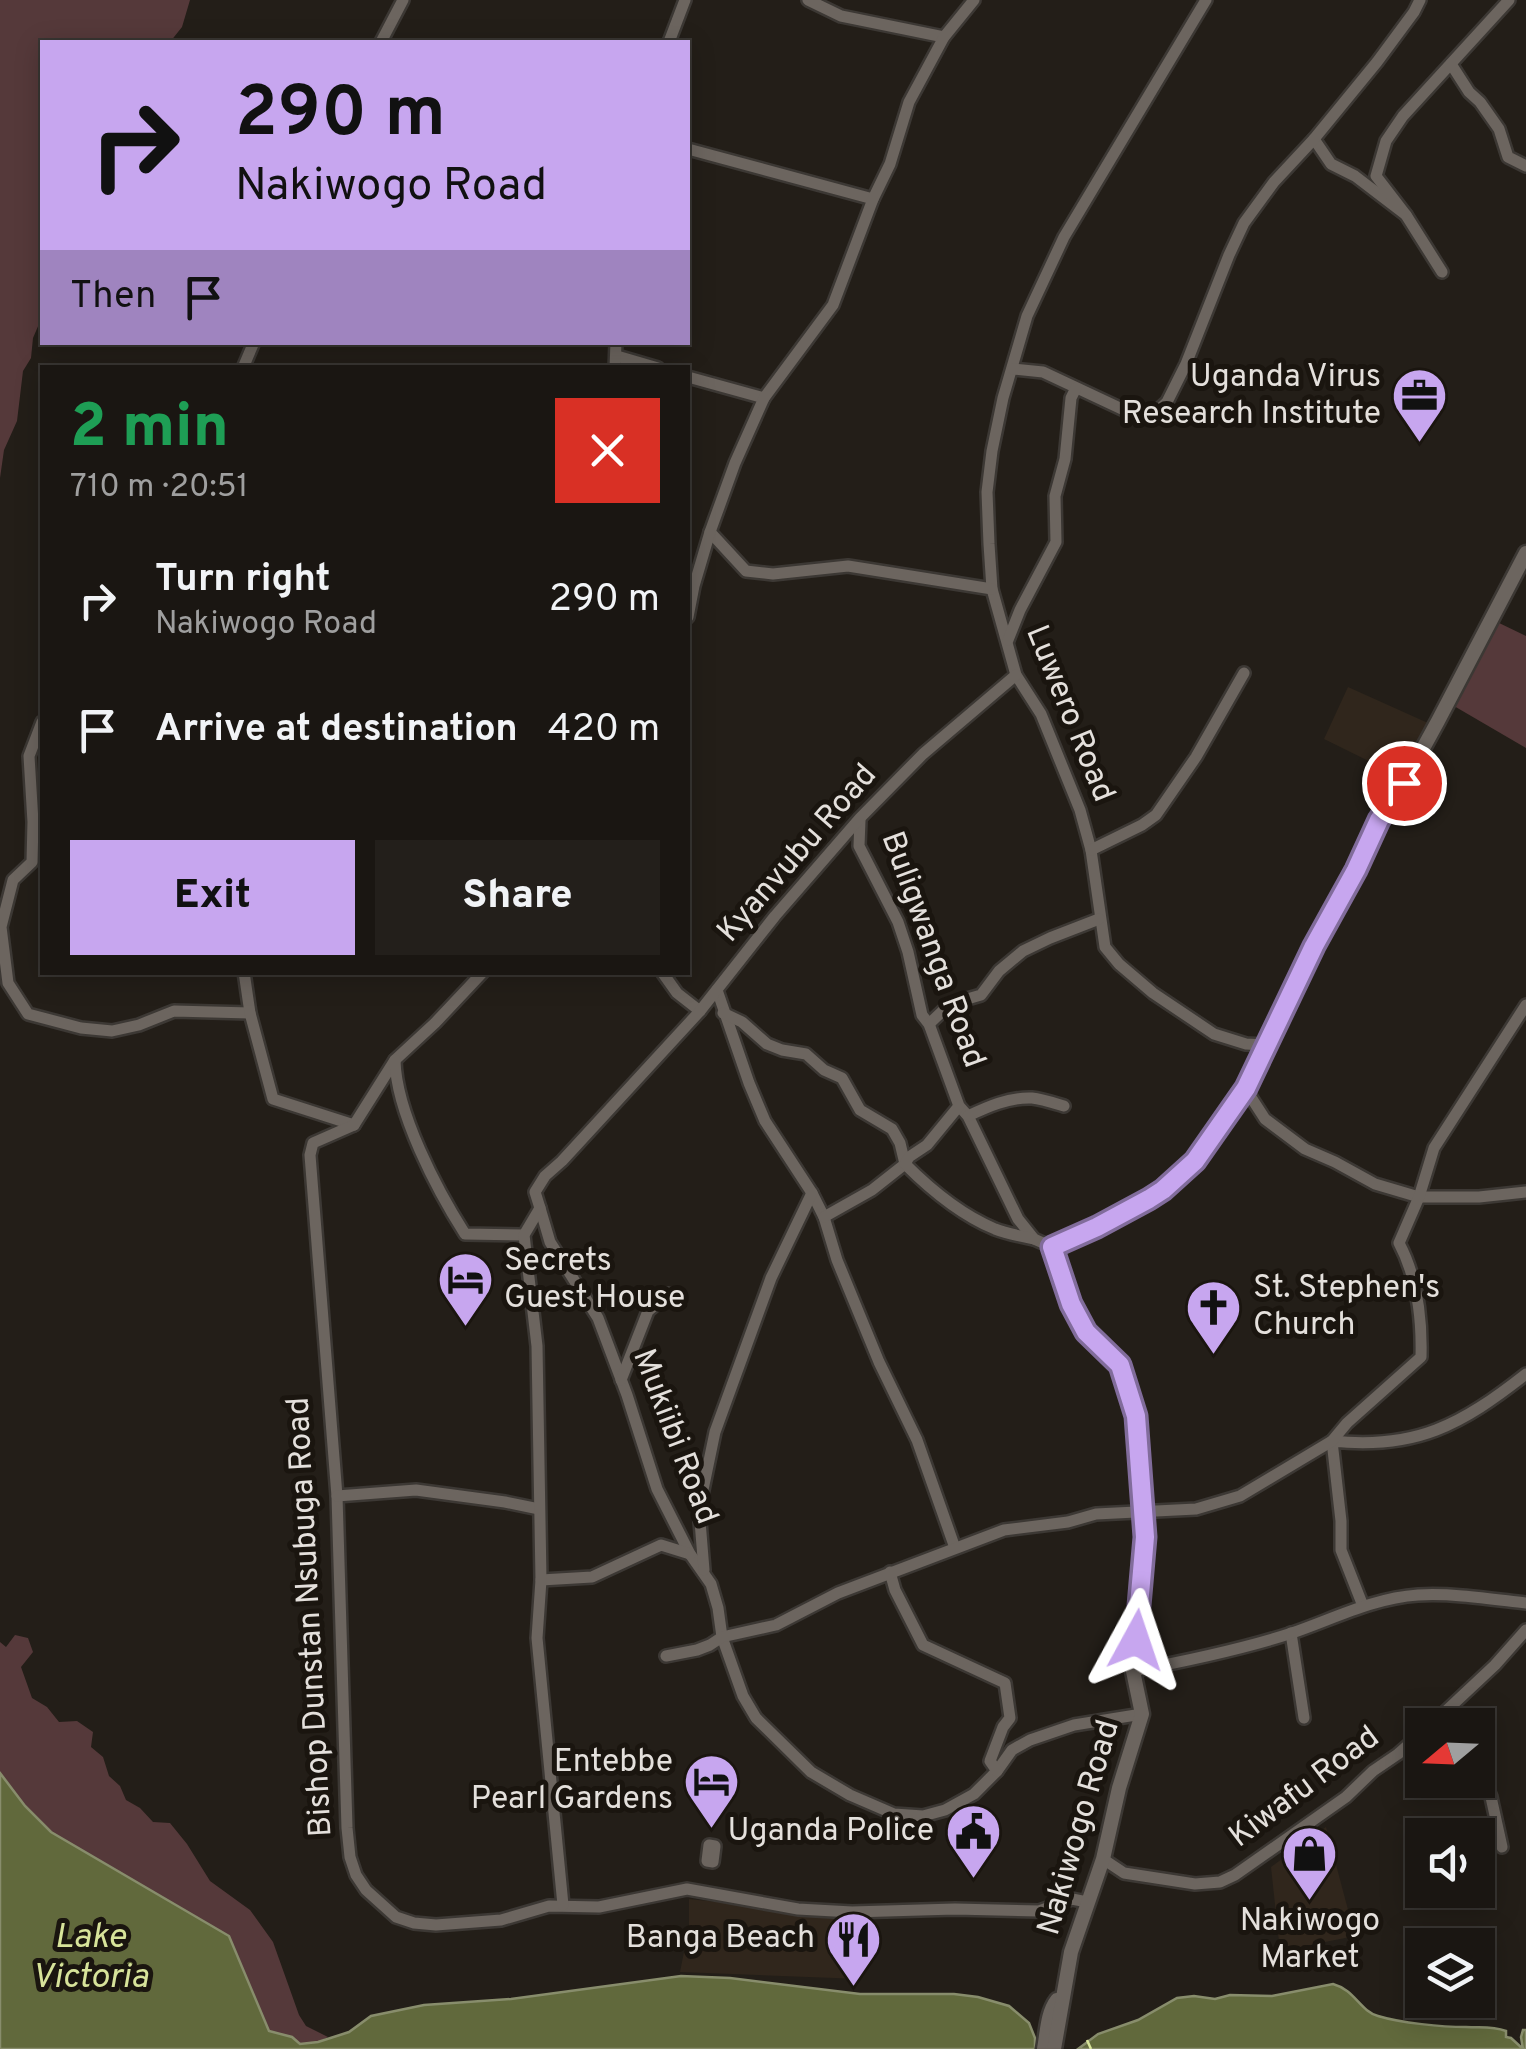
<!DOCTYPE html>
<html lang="en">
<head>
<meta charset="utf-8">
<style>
	:root { --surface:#1a1612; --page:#231f1b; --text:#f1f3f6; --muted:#9f9f9f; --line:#383532; --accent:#c7a6ef }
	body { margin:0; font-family:Overpass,sans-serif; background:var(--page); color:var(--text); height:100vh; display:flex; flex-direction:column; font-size:38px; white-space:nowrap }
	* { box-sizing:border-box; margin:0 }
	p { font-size:32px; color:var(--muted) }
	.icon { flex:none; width:55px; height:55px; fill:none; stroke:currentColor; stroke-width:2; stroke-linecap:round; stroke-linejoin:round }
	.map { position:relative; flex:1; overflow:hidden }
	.side { position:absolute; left:40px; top:365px; width:650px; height:610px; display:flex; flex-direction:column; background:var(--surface); border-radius:0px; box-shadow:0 5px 25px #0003,0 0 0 2px var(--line) }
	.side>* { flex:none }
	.banner { position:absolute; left:40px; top:40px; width:650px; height:305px; border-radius:0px; box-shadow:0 5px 25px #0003,0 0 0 2px var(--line); background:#c7a6ef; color:#111; overflow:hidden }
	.needle { width:65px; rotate:251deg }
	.controls { position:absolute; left:1405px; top:1708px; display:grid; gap:20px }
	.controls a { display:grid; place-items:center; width:90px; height:90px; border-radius:0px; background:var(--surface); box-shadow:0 5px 25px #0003,0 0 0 2px var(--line); font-size:50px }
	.pin { position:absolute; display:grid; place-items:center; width:85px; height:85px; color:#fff; margin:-42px; border:5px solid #fff; border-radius:50%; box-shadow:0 2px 10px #0007 }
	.me { position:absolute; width:110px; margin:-55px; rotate:5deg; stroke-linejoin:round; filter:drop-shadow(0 0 8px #0008) }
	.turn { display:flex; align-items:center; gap:35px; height:210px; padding:0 30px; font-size:45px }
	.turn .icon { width:130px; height:130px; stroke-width:2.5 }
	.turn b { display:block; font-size:70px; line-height:85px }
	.then { display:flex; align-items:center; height:95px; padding:0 30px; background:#0003; gap:20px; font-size:38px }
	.round { display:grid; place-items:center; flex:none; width:105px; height:105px; border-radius:0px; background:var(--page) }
	.summary { display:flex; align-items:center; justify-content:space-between; height:170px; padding:0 30px }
	h1 { font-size:60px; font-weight:800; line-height:75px; color:#1e9e55 }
	.button { display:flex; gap:20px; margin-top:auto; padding:20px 30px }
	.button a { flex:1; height:115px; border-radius:0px; background:var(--accent); color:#111; font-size:40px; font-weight:800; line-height:115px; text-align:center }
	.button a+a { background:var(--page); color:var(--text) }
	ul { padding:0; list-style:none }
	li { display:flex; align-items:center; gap:30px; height:130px; padding:0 30px }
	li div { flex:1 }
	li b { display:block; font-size:38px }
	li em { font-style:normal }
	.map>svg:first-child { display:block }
</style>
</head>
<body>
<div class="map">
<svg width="1526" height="2049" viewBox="0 0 1526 2049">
	<rect width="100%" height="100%" fill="#231e18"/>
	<g fill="#30261c">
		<path d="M1348 687 1428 723 1401 777 1324 739Z"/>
		<path d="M1326 1827 1355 1936 1280 1951 1271 1867Z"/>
		<path d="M689 1899 747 1905 840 1918 868 1913 870 1919 861 1979 680 1972 689 1927Z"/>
	</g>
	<g fill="#55393a">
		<path d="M0 0H190L182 27 170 42H42V317L33 338 31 358 23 371 17 421 4 450 0 478Z"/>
		<path d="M1495 621 1526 636V748L1454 706Z"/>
		<path d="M15 1635 28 1638 33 1652 21 1667 32 1698 47 1707 59 1722 77 1721 93 1732 91 1747 103 1757 109 1776 120 1786 126 1800 140 1808 153 1822 170 1823 187 1844 210 1881 250 1910 273 1942 299 2015 306 2026 328 2037 318 2042 300 2044 292 2037 269 2031 229 1936 51 1832 25 1806 0 1773V1642L6 1647Z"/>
	</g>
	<g fill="#61693c" stroke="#888d6c" stroke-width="2.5">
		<path d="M0 1773 25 1806 51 1832 229 1936 269 2031 292 2037 300 2044 318 2042 349 2032 371 2016 424 2005 511 1999 681 1976 730 1978 860 1994H954L978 1997 1009 2006 1029 2023 1035 2038V2049H0Z"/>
		<path d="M1333 1984C1355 1990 1360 2011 1378 2016 1401 2023 1442 2027 1466 2027 1481 2028 1492 2026 1506 2031V2037L1511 2038 1523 2049 1521 2037 1523 2030H1526V2049H1078L1098 2034 1138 2020 1177 1998 1194 1996 1215 1999 1230 1995 1272 1996Z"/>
	</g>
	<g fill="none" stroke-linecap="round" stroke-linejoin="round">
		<path stroke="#d7e39a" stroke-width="2.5" stroke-dasharray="12 10" stroke-linecap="butt" d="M1087 2040 1091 2049"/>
		<defs>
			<g id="minor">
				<path d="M808 0 841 16 944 37"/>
				<path d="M1206 0 1064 237 1027 316 1003 398 992 451 987 492 989 544 992 589 1016 675 1041 714 1080 810 1091 850 1105 947 1119 964 1153 993 1214 1034 1246 1044 1266 1045"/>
				<path d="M381 42 403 0"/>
				<path d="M669 42 685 0"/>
				<path d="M1451 64 1469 92 1480 102 1499 129 1508 157 1526 166"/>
				<path d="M1314 139 1331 164 1355 176 1406 215 1442 272"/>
				<path d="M688 149 873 199"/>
				<path d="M1406 215 1376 176 1386 141 1403 116 1509 0"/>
				<path d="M617 356 658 368"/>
				<path d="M243 368 254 342"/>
				<path d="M615 368 616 342"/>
				<path d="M1013 369 1043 372 1124 410H1134L1154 414 1167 402 1186 364 1229 255 1244 223 1274 182 1314 139 1377 62 1414 12 1420 0"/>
				<path d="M688 377 764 398"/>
				<path d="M710 532 746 571 773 574 848 566 992 589"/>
				<path d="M688 617 694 586 710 532 735 463 764 398 833 305 873 199 890 164 909 102 944 37 974 0"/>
				<path d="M1008 640 1020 610 1056 542 1055 496 1065 459 1071 398 1076 388"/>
				<path d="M42 722 29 756 33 822 32 862 13 880 1 927 8 983 28 1014 81 1028 112 1031 139 1025 174 1011 250 1013"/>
				<path d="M860 820 859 846 898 922 908 952 922 1015 929 1024 959 1106 968 1116 1018 1219 1034 1239 1052 1247"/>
				<path d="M1091 850 1142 825 1156 815 1196 757 1244 673"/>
				<path d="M244 972 250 1013 273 1099 354 1125"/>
				<path d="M483 972 435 1023 395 1060 354 1125 313 1143 310 1155 337 1496 347 1828 350 1857 356 1875 366 1890 396 1917 414 1923 436 1925 501 1920 549 1906 599 1907 687 1889 798 1909 852 1912 955 1909 1039 1911 1072 1899 1087 1902"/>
				<path d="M662 972 677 993 700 1011"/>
				<path d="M717 990 749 1083 765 1121 812 1193 824 1217 837 1260 879 1362 917 1440 955 1548"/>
				<path d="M723 1013 742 1022 767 1044 782 1050 806 1054 824 1070 842 1078 860 1110 892 1129 900 1143 905 1164 872 1190 824 1217"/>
				<path d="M929 1024 950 1004 981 995 999 971 1023 951 1050 938 1099 919"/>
				<path d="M395 1060C396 1112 437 1190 465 1234L524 1235"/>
				<path d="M1245 1088 1265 1119 1305 1149 1335 1162 1375 1184 1419 1197H1479L1526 1192"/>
				<path d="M959 1106 927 1145 909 1157 905 1164C931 1190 961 1215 995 1229 1008 1234 1021 1236 1034 1239"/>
				<path d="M968 1116C987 1107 1009 1097 1032 1098 1042 1099 1054 1103 1064 1106"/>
				<path d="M540 1208 550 1242 598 1318 627 1395 657 1489 690 1554 711 1584 718 1608 722 1637 743 1696 756 1718 811 1772 850 1795 894 1814 923 1816 945 1810 974 1794 997 1771 1012 1750 1030 1740 1074 1725 1142 1714"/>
				<path d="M621 1380 648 1311 668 1294"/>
				<path d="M337 1496 416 1490 505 1502 539 1509"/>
				<path d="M704 1570 699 1509 715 1432 771 1278 812 1193"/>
				<path d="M890 1572 895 1590 923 1645 1005 1683 1010 1718 1003 1727 990 1761 997 1771"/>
				<path d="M541 1580 592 1577 661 1545 690 1554"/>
				<path d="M1363 1606 1341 1550V1521L1332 1441C1416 1450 1461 1425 1526 1374"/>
				<path d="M1291 1633 1304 1718"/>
				<path d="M666 1656 697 1650 710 1645 722 1637 776 1625 838 1593 1004 1530 1068 1522 1096 1514 1196 1509 1240 1496 1332 1441 1347 1423 1421 1357C1422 1320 1417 1277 1399 1243L1419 1197 1434 1148 1526 1005"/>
				<path d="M1133 1671C1186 1661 1240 1650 1292 1633 1333 1619 1373 1598 1418 1595 1453 1593 1491 1599 1526 1603"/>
				<path d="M1440 1717 1465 1725"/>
				<path d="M1431 1725 1495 1665 1526 1630"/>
				<path d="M1478 1764 1491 1797 1502 1847"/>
				<path d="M709 1845 715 1846 713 1862 707 1861Z"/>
				<path d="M1103 1859 1124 1873 1195 1884 1220 1882 1235 1875 1346 1797 1373 1771 1398 1754 1422 1733"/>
				<path d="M563 1905 537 1638 541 1580 537 1346 524 1235 540 1208 535 1192 545 1176 562 1161 700 1011 775 916 860 818 923 754 1016 675"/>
			</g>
			<g id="tertiary">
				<path d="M1044 2049C1047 2033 1047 2013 1057 2000"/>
				<path d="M1054 2049 1071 1952 1103 1859 1119 1788 1142 1714 1133 1671 1145 1537 1140 1487V1449L1132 1398 1120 1365 1086 1332 1071 1304 1052 1247 1097 1227 1163 1190 1195 1161 1245 1088 1314 946 1356 869 1379 820 1404 783 1438 721 1526 553"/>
			</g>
		</defs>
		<use href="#minor" stroke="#3c3834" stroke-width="16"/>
		<use href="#tertiary" stroke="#3c3834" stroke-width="19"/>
		<use href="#minor" stroke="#6c655f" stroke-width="11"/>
		<use href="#tertiary" stroke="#6c655f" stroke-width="14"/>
	</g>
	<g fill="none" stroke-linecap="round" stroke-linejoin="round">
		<defs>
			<path id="route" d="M1136 1640 1145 1537 1136 1416 1120 1365 1086 1332 1071 1304 1052 1247 1097 1227 1149 1199 1163 1190 1195 1161 1246 1088 1314 946 1356 870 1379 820 1404 783"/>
		</defs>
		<use href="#route" stroke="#816c9b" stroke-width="25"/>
		<use href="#route" stroke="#c7a6ef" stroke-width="18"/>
	</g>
	<defs>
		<symbol id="office-pin" viewBox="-11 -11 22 30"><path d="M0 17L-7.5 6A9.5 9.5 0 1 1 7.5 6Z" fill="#c7a6ef" stroke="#1a150f"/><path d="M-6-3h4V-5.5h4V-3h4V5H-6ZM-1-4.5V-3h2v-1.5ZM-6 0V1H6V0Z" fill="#111"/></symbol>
		<symbol id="hotel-pin" viewBox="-11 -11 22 30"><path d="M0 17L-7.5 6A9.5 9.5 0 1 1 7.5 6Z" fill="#c7a6ef" stroke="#1a150f"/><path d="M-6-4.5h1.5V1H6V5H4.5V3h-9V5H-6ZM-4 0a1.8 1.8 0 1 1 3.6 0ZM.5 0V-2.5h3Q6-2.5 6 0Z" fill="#111"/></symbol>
		<symbol id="church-pin" viewBox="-11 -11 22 30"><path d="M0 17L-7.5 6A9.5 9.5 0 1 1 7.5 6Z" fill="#c7a6ef" stroke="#1a150f"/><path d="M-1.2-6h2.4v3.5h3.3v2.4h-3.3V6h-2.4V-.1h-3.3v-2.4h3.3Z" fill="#111"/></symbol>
		<symbol id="civic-pin" viewBox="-11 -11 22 30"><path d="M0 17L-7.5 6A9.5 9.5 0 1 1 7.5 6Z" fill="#c7a6ef" stroke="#1a150f"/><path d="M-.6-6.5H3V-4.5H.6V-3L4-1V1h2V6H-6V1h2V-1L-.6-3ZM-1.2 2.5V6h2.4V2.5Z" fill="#111"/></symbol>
		<symbol id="shop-pin" viewBox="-11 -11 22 30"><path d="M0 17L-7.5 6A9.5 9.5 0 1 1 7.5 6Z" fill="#c7a6ef" stroke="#1a150f"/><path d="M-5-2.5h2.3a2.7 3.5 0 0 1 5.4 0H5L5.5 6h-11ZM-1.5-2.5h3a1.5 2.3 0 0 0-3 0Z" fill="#111"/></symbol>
		<symbol id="restaurant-pin" viewBox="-11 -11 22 30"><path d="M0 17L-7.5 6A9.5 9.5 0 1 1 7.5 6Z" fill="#c7a6ef" stroke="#1a150f"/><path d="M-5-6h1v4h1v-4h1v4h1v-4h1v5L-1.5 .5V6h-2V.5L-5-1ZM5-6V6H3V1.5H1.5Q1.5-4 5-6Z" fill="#111"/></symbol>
	</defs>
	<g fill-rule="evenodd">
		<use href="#office-pin" x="1388" y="364" width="63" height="86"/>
		<use href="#hotel-pin" x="434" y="1248" width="63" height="86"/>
		<use href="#church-pin" x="1182" y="1276" width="63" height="86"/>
		<use href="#hotel-pin" x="680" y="1750" width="63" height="86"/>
		<use href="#civic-pin" x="942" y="1800" width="63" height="86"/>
		<use href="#shop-pin" x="1278" y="1822" width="63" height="86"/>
		<use href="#restaurant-pin" x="822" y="1908" width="63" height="86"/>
	</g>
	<g text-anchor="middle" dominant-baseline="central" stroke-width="10" stroke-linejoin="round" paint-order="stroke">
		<g font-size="32" fill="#e4e0dc" stroke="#1a150f" text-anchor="end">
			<text x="1381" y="378">Uganda Virus<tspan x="1381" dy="37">Research Institute</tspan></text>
			<text x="504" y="1262" text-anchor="start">Secrets<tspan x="504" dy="37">Guest House</tspan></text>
			<text x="1253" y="1289" text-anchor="start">St. Stephen's<tspan x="1253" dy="37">Church</tspan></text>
			<text x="673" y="1763">Entebbe<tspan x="673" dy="37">Pearl Gardens</tspan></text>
			<text x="934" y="1832">Uganda Police</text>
			<text x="1310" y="1922" text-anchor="middle">Nakiwogo<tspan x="1310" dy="37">Market</tspan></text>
			<text x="815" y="1939">Banga Beach</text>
		</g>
		<g font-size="32" fill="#e4e0dc" stroke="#1a150f">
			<text transform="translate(1069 714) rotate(68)">Luwero Road</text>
			<text transform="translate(798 854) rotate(-49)">Kyanvubu Road</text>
			<text transform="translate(932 950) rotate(70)">Buligwanga Road</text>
			<text transform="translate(674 1437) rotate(69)">Mukiibi Road</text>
			<text transform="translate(311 1617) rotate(-93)">Bishop Dunstan Nsubuga Road</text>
			<text transform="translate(1305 1788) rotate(-37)">Kiwafu Road</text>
			<text transform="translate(1080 1828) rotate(-74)">Nakiwogo Road</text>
		</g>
		<g font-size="35" font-style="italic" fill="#d7e39a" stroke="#1a150f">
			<text x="90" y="1938">Lake<tspan x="90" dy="40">Victoria</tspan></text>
		</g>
	</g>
</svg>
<div class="controls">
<a><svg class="needle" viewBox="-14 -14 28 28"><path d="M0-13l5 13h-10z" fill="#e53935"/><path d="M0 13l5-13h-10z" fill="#9f9f9f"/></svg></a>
<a><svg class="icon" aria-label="sound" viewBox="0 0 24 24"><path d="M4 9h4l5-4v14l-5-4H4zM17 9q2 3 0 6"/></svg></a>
<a><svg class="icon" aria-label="layers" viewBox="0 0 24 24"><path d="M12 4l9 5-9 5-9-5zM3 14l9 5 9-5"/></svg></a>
</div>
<div class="pin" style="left:1404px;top:783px;background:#d93025"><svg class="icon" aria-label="arrive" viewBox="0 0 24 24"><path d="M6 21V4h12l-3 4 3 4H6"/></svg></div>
<svg class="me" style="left:1136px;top:1640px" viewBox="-20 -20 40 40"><path d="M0-17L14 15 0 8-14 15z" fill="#c7a6ef" stroke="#fff" stroke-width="4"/></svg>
<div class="banner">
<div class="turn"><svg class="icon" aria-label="right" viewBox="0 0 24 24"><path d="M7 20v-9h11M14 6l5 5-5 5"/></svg><div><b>290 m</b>Nakiwogo Road</div></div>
<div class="then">Then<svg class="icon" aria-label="arrive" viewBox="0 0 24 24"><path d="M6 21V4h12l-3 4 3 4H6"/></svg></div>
</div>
<section class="side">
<div class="summary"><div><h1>2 min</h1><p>710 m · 20:51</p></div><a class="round" style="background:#d93025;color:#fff"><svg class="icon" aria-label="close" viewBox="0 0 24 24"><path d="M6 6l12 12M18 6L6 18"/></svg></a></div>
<ul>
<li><svg class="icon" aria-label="right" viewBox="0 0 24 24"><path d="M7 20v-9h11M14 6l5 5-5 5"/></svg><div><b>Turn right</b><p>Nakiwogo Road</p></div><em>290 m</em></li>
<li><svg class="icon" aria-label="arrive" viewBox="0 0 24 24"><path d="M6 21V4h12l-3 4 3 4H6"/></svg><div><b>Arrive at destination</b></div><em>420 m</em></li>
</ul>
<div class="button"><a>Exit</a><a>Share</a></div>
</section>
</div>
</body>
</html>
